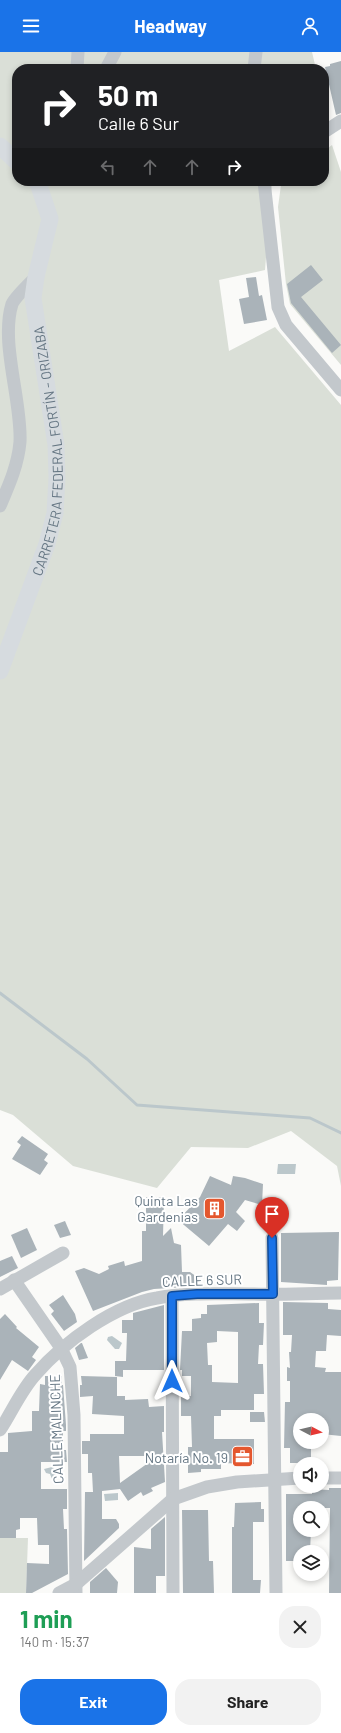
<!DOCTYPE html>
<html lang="en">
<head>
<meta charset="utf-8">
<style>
	:root { --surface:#fff; --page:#f2f2f2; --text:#222; --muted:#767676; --accent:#1a73e8 }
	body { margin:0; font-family:Barlow,sans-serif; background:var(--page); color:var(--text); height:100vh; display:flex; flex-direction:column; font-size:15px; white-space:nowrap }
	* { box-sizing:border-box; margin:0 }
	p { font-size:13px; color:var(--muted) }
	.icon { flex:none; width:22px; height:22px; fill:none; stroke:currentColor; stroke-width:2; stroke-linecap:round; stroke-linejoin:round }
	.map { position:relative; height:1541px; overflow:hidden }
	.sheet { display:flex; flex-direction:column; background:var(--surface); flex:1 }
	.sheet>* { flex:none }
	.guide { position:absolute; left:12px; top:12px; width:317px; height:122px; border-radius:16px; box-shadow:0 2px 6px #0003; background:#202124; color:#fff; overflow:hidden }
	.needle { width:26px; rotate:97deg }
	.buttons { position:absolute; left:293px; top:1361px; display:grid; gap:8px }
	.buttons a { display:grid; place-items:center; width:36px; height:36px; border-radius:50%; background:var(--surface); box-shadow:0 2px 6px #0003; font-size:20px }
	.pin { position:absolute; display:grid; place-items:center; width:34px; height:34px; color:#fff; margin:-41px -17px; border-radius:50% 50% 50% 0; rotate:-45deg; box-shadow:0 0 4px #0007 }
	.pin .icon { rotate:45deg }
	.me { position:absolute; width:44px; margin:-22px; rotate:0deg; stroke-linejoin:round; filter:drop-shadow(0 0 3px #0008) }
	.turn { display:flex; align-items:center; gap:14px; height:84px; padding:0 20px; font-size:18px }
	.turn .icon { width:52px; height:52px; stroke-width:2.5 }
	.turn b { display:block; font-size:28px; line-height:34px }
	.lanes { display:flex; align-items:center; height:38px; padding:0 20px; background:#0003; justify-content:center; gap:20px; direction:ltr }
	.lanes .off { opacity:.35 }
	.round { display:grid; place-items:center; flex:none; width:42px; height:42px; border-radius:16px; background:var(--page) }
	.head { display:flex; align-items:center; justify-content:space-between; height:68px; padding:0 20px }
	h1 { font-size:24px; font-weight:700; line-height:30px; color:#1e9e55 }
	.primary-button { display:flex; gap:8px; margin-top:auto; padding:8px 20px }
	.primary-button a { flex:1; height:46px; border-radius:16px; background:var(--accent); color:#fff; font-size:16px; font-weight:700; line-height:46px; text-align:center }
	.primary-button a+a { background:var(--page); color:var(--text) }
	header { display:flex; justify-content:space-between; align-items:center; height:52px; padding:0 20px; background:var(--accent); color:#fff; font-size:18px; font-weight:700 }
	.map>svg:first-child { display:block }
</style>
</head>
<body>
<header><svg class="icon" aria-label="menu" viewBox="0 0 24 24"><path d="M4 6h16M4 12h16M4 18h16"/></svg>Headway<svg class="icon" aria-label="person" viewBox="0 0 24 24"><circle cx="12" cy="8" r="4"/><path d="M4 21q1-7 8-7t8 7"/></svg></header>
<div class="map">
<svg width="341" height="1541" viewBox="0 0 341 1541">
	<rect width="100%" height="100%" fill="#fafaf8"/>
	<g fill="#dadfd7">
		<path d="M0 0H312L316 17H17V129H272L265 218 219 228 229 299 275 275 341 353V1134L337 1114 291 1079 248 1096 191 1095 157 1136 73 1114 13 1063 0 1058Z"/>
		<path d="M332 93 341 120V313L290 252 286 232 278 155 281 133 286 129H324V99Z"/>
		<path d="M0 1486H28L26 1541H0Z"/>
	</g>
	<g fill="#bbc7cb">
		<path d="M278 1112H296L295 1122H277Z"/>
		<path d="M112 1284 122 1291 119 1297H115L107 1288 108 1285Z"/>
		<path d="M52 1415 57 1417V1426L55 1428 52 1427 50 1422 46 1421 44 1417Z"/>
		<path d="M118 1441V1448L105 1449 104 1442Z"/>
	</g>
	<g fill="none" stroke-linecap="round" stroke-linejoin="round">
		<path stroke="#bbc7cb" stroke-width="3" d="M0 941 87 1007 137 1053 310 1066 341 1081"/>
	</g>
	<g fill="#aab3b9" fill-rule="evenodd">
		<path d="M341 9V61L336 63 325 15 330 14V12Z"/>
		<path d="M311 213 323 228 301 245 341 293 332 301 291 251 287 232Z"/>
		<path d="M256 225 259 244 262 243 267 268 244 272 239 247 249 245 246 226Z"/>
		<path d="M22 1084 48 1102 44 1108 48 1111 40 1123 12 1107 21 1093 17 1090Z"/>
		<path d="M210 1124 231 1133 233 1124 245 1126 263 1132 262 1153 245 1148 236 1160 245 1169 237 1179 228 1172 209 1194 178 1168 200 1145Z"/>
		<path d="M146 1145H164L163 1184 171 1176 174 1191 181 1193 182 1220H190L197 1225 195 1228 201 1234 154 1237 142 1240 93 1259 75 1219 84 1216 99 1222 109 1217 108 1214 124 1209 125 1214 142 1209V1179H146Z"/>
		<path d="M65 1169 71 1183 60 1186 54 1173Z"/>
		<path d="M27 1176 37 1198 21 1206 11 1183Z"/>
		<path d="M339 1180 338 1228 327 1229V1233L281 1230V1181Z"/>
		<path d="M12 1204 18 1216 0 1225V1209Z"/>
		<path d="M63 1243 75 1262 77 1270 64 1279 51 1262 54 1259 49 1253Z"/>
		<path d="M283 1250 328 1251V1257L341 1258V1284L327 1283 326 1299H316L315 1315 326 1316 325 1320H341V1384L322 1382V1368H300V1393H311V1411H290V1396H284L285 1350H290V1329H287V1315L290 1316 289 1300H291L292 1283H283Z"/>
		<path d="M259 1251V1271H264L263 1293H259L258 1312H263L264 1342H254V1358H221V1364H214V1387H254V1412L221 1411V1417H201V1420L188 1421V1395H192L191 1364H181V1345L191 1344V1324H182V1318H180L182 1279H192V1267L201 1266V1262H207V1253ZM217 1279 238 1280V1331L212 1330V1313H208L207 1291 217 1290Z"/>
		<path d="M164 1253V1318H123V1325L115 1324V1309H126L127 1281H122V1268H133V1261Z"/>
		<path d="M5 1262 17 1275 16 1276 39 1295 32 1305 36 1308 28 1319 12 1308 0 1328V1267Z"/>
		<path d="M81 1291H82L88 1306 79 1308 75 1296Z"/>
		<path d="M45 1324H62V1333H63L66 1373V1379H63V1398H66L67 1410H41V1437H67V1457H63L64 1477H67L68 1522 32 1541H26L27 1511 49 1512V1493H38L37 1466H20V1477L16 1478V1486H0V1400H8V1381L32 1379V1359H39L40 1332 45 1333Z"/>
		<path d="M81 1324 117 1325V1344H125V1348L148 1347 149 1355 164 1354V1380H162L165 1430 151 1436 153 1439 143 1444 141 1440 128 1449 120 1437 102 1439V1467H116L119 1472V1476L84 1509 85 1440H93L92 1421H88V1402H82V1389H90V1382H124V1364L92 1362 93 1344 80 1345V1333H82ZM119 1404H158L120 1431Z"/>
		<path d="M250 1360H264L265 1370H250Z"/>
		<path d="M329 1436H341V1541H329L330 1456H300V1478H311L310 1500H300V1509H286V1442H312V1437L329 1438Z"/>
		<path d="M261 1450V1457H264V1470H253V1528H261L260 1541H232V1475H234L235 1451Z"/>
		<path d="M182 1458H208L209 1509H213L214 1541H183Z"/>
		<path d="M165 1465V1524H156V1541H134V1495L151 1497V1477Z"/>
		<path d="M106 1516 118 1530 117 1541H90V1530Z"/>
	</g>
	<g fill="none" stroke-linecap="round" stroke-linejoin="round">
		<g stroke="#c3c8cc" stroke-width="13">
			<path d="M77 17 78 0"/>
			<path d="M106 17 115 0"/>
			<path d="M254 17 256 0"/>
			<path d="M324 80 341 69"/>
			<path d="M264 129 278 255 286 273 341 338"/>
			<path d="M0 454C9 433 18 413 20 390 22 349 0 291 12 252 15 245 30 231 36 225"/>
			<path d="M272 1186 276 1541"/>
			<path d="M14 1228 61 1296 70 1315 74 1363 76 1541"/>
			<path d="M0 1237 63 1201"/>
			<path d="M172 1244 173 1541"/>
			<path d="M0 1378C12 1360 21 1338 36 1322 64 1290 114 1253 157 1246 188 1240 221 1242 253 1242 282 1243 312 1241 341 1241"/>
			<path d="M322 1426H341"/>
			<path d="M59 1541 76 1532 173 1447 207 1435 237 1430 300 1426"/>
		</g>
		<g stroke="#d6dbdf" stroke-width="17">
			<path d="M0 94 17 110"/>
			<path id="s1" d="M0 619 47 492 55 461 57 426 56 393 33 246 36 225 50 167 38 131 36 129"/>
		</g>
	</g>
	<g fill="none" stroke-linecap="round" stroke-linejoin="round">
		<defs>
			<path id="route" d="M172 1329V1244L197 1242H273L272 1186"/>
		</defs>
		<use href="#route" stroke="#114b97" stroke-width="10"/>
		<use href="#route" stroke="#1a73e8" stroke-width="7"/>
	</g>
	<defs>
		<symbol id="building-square" viewBox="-11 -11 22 22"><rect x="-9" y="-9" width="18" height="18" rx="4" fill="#e4572e" stroke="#fff"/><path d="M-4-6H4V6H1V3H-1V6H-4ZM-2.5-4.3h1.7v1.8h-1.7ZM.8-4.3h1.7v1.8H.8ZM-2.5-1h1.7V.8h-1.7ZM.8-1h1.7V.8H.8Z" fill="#fff"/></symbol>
		<symbol id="office-square" viewBox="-11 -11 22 22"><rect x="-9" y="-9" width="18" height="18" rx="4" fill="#e4572e" stroke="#fff"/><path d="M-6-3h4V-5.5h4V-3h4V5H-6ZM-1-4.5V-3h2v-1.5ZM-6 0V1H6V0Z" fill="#fff"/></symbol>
	</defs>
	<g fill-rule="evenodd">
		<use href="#building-square" x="202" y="1144" width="25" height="25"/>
		<use href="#office-square" x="230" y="1392" width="25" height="25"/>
	</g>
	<g text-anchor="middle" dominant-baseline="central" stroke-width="4" stroke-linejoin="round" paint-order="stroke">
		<g font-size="14" fill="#657683" stroke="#fff">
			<text stroke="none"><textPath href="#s1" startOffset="229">CARRETERA FEDERAL FORTÍN - ORIZABA</textPath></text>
			<text transform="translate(202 1228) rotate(-2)">CALLE 6 SUR</text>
			<text transform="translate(56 1377) rotate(-92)">CALLE MALINCHE</text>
		</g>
		<g font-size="14" fill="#657683" stroke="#fff" text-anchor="end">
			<text x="198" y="1148">Quinta Las<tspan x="198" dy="16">Gardenias</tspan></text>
			<text x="228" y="1405">Notaría No. 19</text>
		</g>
	</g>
</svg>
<div class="buttons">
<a><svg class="needle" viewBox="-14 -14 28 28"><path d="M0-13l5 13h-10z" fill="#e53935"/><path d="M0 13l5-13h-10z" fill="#767676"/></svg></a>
<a><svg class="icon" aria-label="sound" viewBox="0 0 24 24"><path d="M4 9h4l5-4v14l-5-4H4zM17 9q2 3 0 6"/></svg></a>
<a><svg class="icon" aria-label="search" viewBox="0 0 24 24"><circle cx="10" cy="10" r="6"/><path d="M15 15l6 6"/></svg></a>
<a><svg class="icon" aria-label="layers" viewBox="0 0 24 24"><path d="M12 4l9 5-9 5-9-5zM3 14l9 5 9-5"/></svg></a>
</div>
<div class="pin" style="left:272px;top:1186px;background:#d93025"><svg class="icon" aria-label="arrive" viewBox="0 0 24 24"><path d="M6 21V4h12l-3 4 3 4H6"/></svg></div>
<svg class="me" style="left:172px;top:1329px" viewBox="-20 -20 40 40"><path d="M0-17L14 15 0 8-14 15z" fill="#1a73e8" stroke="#fff" stroke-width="4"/></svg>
<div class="guide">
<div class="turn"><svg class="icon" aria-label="right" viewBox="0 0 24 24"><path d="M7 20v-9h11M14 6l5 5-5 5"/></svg><div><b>50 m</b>Calle 6 Sur</div></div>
<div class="lanes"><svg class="icon off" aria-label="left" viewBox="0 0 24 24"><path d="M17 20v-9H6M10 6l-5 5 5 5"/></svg><svg class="icon off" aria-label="ahead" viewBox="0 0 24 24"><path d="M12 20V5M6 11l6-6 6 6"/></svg><svg class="icon off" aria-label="ahead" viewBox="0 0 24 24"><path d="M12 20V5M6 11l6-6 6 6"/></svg><svg class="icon" aria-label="right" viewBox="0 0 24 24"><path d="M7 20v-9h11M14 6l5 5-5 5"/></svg></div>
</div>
</div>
<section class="sheet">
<div class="head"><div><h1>1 min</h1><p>140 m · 15:37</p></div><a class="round"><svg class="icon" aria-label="close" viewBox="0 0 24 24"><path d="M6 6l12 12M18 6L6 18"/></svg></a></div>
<div class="primary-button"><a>Exit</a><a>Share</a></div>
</section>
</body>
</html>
